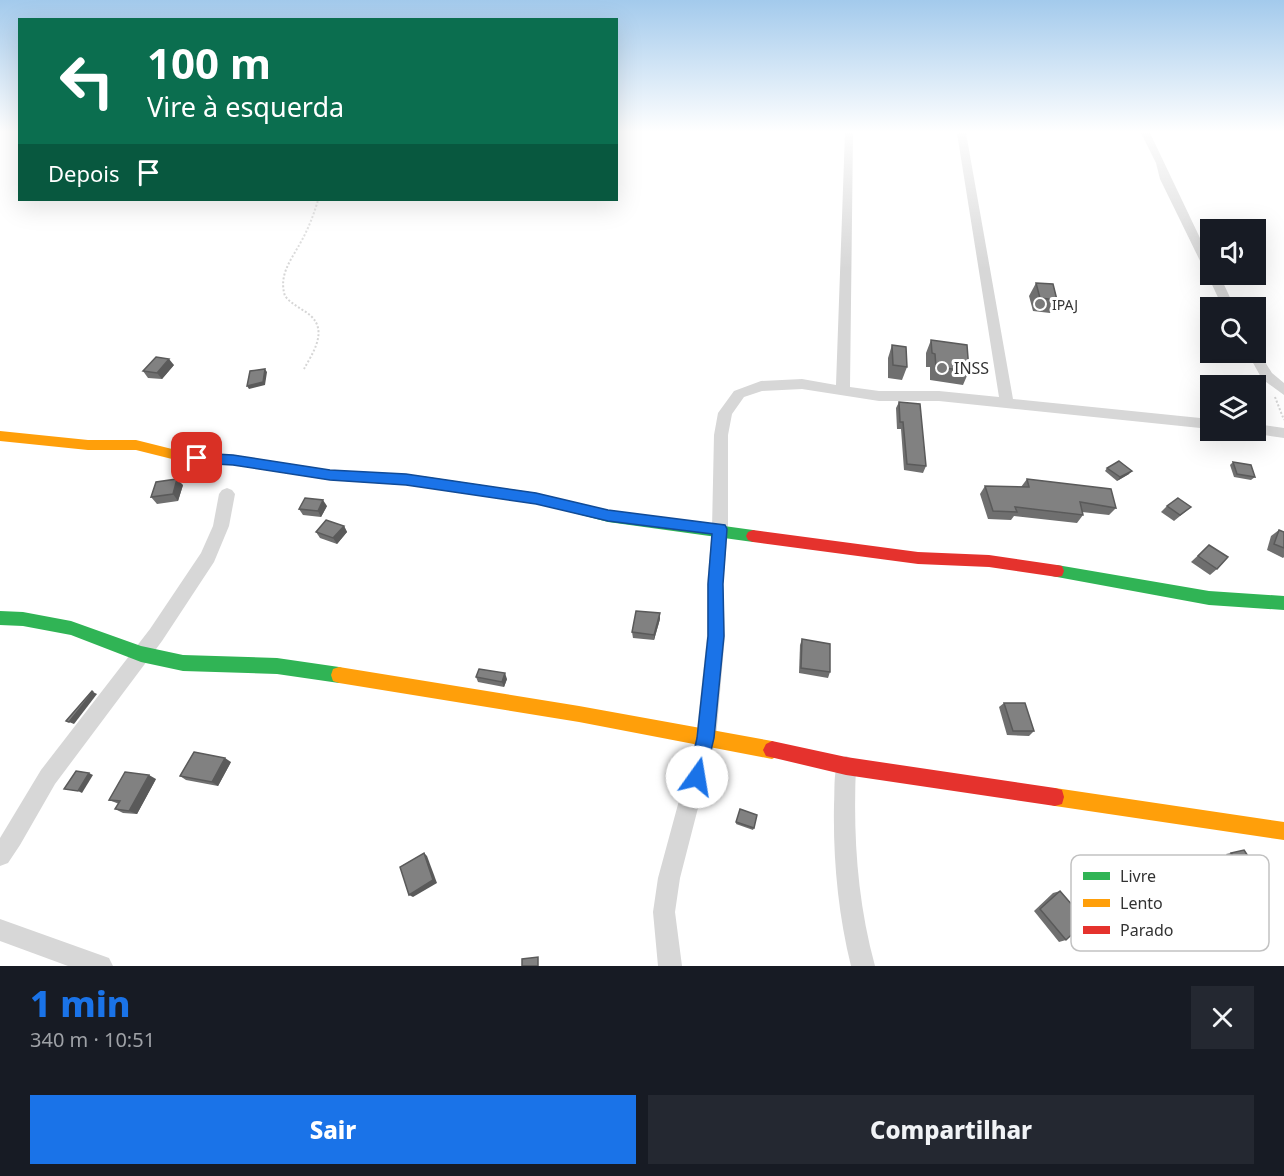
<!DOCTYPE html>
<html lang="pt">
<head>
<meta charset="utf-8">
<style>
	:root { --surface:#171b24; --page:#242831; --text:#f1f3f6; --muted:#9ea1a6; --accent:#1a73e8 }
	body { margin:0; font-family:"Noto Sans",sans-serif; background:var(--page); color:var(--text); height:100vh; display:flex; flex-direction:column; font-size:22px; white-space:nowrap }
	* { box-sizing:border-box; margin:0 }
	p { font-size:20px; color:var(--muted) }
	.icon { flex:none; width:33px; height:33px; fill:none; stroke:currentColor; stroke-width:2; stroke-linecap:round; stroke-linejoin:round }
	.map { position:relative; height:966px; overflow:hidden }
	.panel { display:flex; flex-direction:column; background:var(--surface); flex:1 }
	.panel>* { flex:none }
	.hud { position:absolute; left:18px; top:18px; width:600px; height:183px; border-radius:0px; box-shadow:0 6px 24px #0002; background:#0b6e4f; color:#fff; overflow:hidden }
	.fabs { position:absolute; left:1200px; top:219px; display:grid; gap:12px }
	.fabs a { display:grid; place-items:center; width:66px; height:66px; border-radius:0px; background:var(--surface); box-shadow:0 6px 24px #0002; font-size:30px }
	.pin { position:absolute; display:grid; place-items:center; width:51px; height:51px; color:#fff; margin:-26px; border-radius:12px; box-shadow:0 3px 9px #0006 }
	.me { position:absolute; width:66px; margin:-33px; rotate:13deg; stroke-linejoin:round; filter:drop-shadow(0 0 4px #0008) }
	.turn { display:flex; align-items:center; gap:21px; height:126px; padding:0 30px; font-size:27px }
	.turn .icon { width:78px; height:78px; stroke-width:2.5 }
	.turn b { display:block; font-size:42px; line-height:51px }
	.then { display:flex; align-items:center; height:57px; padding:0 30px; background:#0003; gap:12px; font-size:22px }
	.round { display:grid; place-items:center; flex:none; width:63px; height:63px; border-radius:0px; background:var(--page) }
	.head { display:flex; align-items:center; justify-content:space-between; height:102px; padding:0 30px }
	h1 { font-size:36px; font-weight:800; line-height:45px; color:var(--accent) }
	.action { display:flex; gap:12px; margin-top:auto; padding:12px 30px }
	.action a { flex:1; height:69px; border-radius:0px; background:var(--accent); color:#fff; font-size:24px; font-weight:800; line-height:69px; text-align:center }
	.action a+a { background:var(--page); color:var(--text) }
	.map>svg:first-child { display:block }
</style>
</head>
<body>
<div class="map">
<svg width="1284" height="966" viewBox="0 0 1284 966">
	<rect width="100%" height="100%" fill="#fff"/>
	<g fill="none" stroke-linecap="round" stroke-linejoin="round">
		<g stroke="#d6d6d6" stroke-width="2" stroke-dasharray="2 2" stroke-linecap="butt">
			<path d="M304 369C312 354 328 332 311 316 303 309 292 305 285 296 278 274 292 259 302 240 309 227 314 214 318 200"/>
			<path d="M1275 397 1284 420"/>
		</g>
		<g fill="#d7d7d7" fill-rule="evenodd">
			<path d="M845 133H853L850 387 879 391H939L999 397 957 133H966L1013 399 1210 419V429L939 401H879L802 389 762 391 744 397 732 414 728 435V529L723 584 725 636 716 738 680 878 675 912 682 966H658L653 912 658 878 696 738 707 636V584L712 529 714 435 718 413 734 391 761 381 802 379 836 385Z"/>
			<path d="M1141 133H1150L1210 259V274H1219L1235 308H1223L1207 274 1209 272 1204 269 1160 179 1156 163Z"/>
			<path d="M1256 348 1272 373 1284 383V395L1262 379 1247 352H1256Z"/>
			<path d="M1256 424 1284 428V438L1251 433 1250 430H1256Z"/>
			<path d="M227 488 232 490 235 494 229 526 214 562 162 641 55 784 20 845 8 863 0 866V838L41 770 150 629 201 553 213 526 219 494 222 490Z"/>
			<path d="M846 756 853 759 856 766C853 834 857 900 875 966H851C838 913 833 859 834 805 835 790 833 773 839 759Z"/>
			<path d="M0 919 109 958 113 966H68L0 941Z"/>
		</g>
		<g fill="#30b455" fill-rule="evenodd">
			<path d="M421 476 536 493 608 510 753 530 758 532 760 536 758 540 753 542 608 522 536 503 421 486 416 485 414 481 416 477Z"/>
			<path d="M1057 565 1209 591 1284 596V610L1209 605 1057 577 1052 576 1050 571 1052 566Z"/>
			<path d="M0 611 23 612 71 621 141 646 183 655 277 658 339 667 345 669 347 675 345 681 339 683 277 674 183 671 141 662 71 635 23 626 0 625Z"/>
		</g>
		<g fill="#ff9f0a" fill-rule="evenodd">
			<path d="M0 431 88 440H136L184 452 233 455 330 470 421 476 426 477 428 481 426 485 421 486 330 480 233 465 184 462 136 450H88L0 441Z"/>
			<path d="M339 667 579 706 772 741 778 744 781 750 778 756 772 759 579 722 339 683 333 681 331 675 333 669Z"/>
			<path d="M1055 788 1284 822V840L1055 806 1048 804 1046 797 1048 790Z"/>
		</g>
		<g fill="#e5322d" fill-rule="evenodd">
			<path d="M753 530 918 552 989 555 1057 565 1062 566 1064 571 1062 576 1057 577 989 567 918 564 753 542 748 540 746 536 748 532Z"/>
			<path d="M772 741 846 757 1055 788 1062 790 1064 797 1062 804 1055 806 846 775 766 756 763 750 766 744Z"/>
		</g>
	</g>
	<g fill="#6f6f6f">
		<path d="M1036 283 1057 300 1050 313 1033 311 1029 296Z"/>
		<path d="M931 340 969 371 963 385 930 380V367H926V353Z"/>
		<path d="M892 345 907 367 902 380 888 378V358Z"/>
		<path d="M174 365 162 379 148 378 143 371Z"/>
		<path d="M899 402 926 466 923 473 904 470 901 429H897L896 408Z"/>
		<path d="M1233 462 1255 477 1251 480 1234 477 1230 465Z"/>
		<path d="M1107 468 1129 474 1117 481 1105 471Z"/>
		<path d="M1027 479 1116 508 1109 515 1082 512 1083 515 1077 523 1014 516 1011 520 988 519 980 494 985 486 1021 487Z"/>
		<path d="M183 485 178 501 157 504 151 497Z"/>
		<path d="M327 506 321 517 303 515 299 509Z"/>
		<path d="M1167 506 1191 507 1174 521 1161 512Z"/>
		<path d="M344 526 347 532 337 544 320 538 316 532Z"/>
		<path d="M1279 530 1284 532V557L1283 558 1267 550 1271 536Z"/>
		<path d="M1209 545 1217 569 1210 575 1191 562Z"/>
		<path d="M660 619 654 640 633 638 632 632Z"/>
		<path d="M802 639 830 672 828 678 799 673 800 645Z"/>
		<path d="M476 677 507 679 504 687 478 682Z"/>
		<path d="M1004 703 1034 731 1029 736 1007 735 999 707Z"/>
		<path d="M231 762 218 786 186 780 180 776Z"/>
		<path d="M156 779 137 814 123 813 115 809 119 804 109 800Z"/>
		<path d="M740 809 754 828 753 830 736 824Z"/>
		<path d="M1231 853 1257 870 1239 875 1226 854Z"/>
		<path d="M1235 868 1245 885 1215 893 1204 876Z"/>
		<path d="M1060 891 1066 940 1059 942 1034 911 1053 893Z"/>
	</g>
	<g fill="#5a5a5a">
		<path d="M169 359 174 365 162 379 157 373Z"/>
		<path d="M265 369 267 372 265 385 249 389 247 386Z"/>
		<path d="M1132 471 1129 474 1117 481 1120 477Z"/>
		<path d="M177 479 183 485 178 501 173 494Z"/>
		<path d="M323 500 327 506 321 517 318 511Z"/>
		<path d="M344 526 347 532 337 544 333 538Z"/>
		<path d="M660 613V619L654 640V635Z"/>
		<path d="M505 673 507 679 504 687 502 682Z"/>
		<path d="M93 692 97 694 74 724 69 722Z"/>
		<path d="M225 758 231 762 218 786 212 782Z"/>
		<path d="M89 773 93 775 82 793 78 791Z"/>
		<path d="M149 775 156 779 137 814 129 811Z"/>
		<path d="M424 853 427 856 437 883 413 897 409 895Z"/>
	</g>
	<g fill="#818181" stroke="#5a5a5a" stroke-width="1.5">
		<path d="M1036 283 1053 284 1057 300 1040 298Z"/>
		<path d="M931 340 967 345 969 371 936 367 935 354 932 353Z"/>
		<path d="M892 345 906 347 907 367 893 365Z"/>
		<path d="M156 357 169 359 157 373 143 371Z"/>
		<path d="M265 369 263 382 247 386 250 371Z"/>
		<path d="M899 402 920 404 926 466 907 464 903 422H900Z"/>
		<path d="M1119 461 1132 471 1120 477 1107 468Z"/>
		<path d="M1233 462 1251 465 1255 477 1237 474Z"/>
		<path d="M177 479 173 494 151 497 156 482Z"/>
		<path d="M1027 479 1111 489 1116 508 1080 502 1083 515 1015 507 1017 512 993 511 985 486 1029 487Z"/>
		<path d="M305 498 323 500 318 511 299 509Z"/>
		<path d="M1178 498 1191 507 1180 515 1167 506Z"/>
		<path d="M326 520 344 526 333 538 316 532Z"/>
		<path d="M1279 530 1284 532V548L1274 544Z"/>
		<path d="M1209 545 1228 557 1217 569 1198 556Z"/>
		<path d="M636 611 660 613 654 635 632 632Z"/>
		<path d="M802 639 830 644V672L801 668Z"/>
		<path d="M479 669 505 673 502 682 476 677Z"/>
		<path d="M92 691 93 692 69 722 66 721Z"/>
		<path d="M1004 703H1025L1034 731H1013Z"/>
		<path d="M194 752 225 758 212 782 180 776Z"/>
		<path d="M76 771 89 773 78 791 64 789Z"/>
		<path d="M125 772 149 775 129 811 115 809 120 801 109 800Z"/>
		<path d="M740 809 757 815 754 828 736 822Z"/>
		<path d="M1244 850 1257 870 1244 873 1231 853Z"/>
		<path d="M424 853 433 880 409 895 400 867Z"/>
		<path d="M1060 891 1086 921 1066 940 1040 909Z"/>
		<path d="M538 957V966H522V959Z"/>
	</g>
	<linearGradient id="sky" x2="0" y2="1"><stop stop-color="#a3caec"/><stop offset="0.49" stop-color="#fff"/><stop offset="1" stop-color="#fff" stop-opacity="0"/></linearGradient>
	<rect width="1284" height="269" fill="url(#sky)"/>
	<path fill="#1a73e8" stroke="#114b97" stroke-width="1.5" d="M197 453 233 455 330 470 406 474 536 493 608 510 725 525 727 529 723 584 724 636 714 738 703 784 697 787 690 784 688 777 697 738 708 636V584L712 534 608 521 536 504 406 485 330 480 233 465 197 463 191 458Z"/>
	<g fill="#7a7a7a" stroke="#fff" stroke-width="2">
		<circle cx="1040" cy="304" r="6"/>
		<circle cx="942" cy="368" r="6"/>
	</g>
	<g text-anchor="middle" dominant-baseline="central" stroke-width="6" stroke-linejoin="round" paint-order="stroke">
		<g font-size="14" fill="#333" stroke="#fff" text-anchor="start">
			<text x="1052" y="304">IPAJ</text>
		</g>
		<g font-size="16" fill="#333" stroke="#fff" text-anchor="start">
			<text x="954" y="368">INSS</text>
		</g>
	</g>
	<rect x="1071" y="855" width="198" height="96" rx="9" fill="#fff" stroke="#c2c2c2" stroke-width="1.5"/>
	<rect x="1083" y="872" width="27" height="8" fill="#30b455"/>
	<rect x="1083" y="899" width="27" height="8" fill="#ff9f0a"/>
	<rect x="1083" y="926" width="27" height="8" fill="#e5322d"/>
	<g font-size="16" fill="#333">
		<text x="1120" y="882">Livre</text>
		<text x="1120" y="909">Lento</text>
		<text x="1120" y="936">Parado</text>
	</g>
</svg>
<div class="fabs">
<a><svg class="icon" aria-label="sound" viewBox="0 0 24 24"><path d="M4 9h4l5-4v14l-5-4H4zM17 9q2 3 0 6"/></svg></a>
<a><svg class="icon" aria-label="search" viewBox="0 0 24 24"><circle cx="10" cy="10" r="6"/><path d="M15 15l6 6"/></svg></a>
<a><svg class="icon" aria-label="layers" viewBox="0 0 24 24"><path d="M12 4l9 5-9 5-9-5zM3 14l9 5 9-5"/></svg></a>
</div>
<div class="pin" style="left:197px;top:458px;background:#d93025"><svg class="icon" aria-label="arrive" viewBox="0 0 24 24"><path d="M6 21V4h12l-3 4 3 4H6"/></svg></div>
<svg class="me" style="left:697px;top:777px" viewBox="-20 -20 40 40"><circle r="19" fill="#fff"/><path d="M0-13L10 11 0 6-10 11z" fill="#1a73e8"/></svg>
<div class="hud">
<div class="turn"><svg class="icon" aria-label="left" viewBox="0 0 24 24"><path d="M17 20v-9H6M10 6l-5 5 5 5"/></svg><div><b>100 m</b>Vire à esquerda</div></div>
<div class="then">Depois<svg class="icon" aria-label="arrive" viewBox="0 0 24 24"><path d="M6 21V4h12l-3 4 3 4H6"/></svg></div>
</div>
</div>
<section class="panel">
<div class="head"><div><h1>1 min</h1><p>340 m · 10:51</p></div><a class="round"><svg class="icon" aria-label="close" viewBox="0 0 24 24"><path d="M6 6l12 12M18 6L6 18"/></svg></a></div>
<div class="action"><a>Sair</a><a>Compartilhar</a></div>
</section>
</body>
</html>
